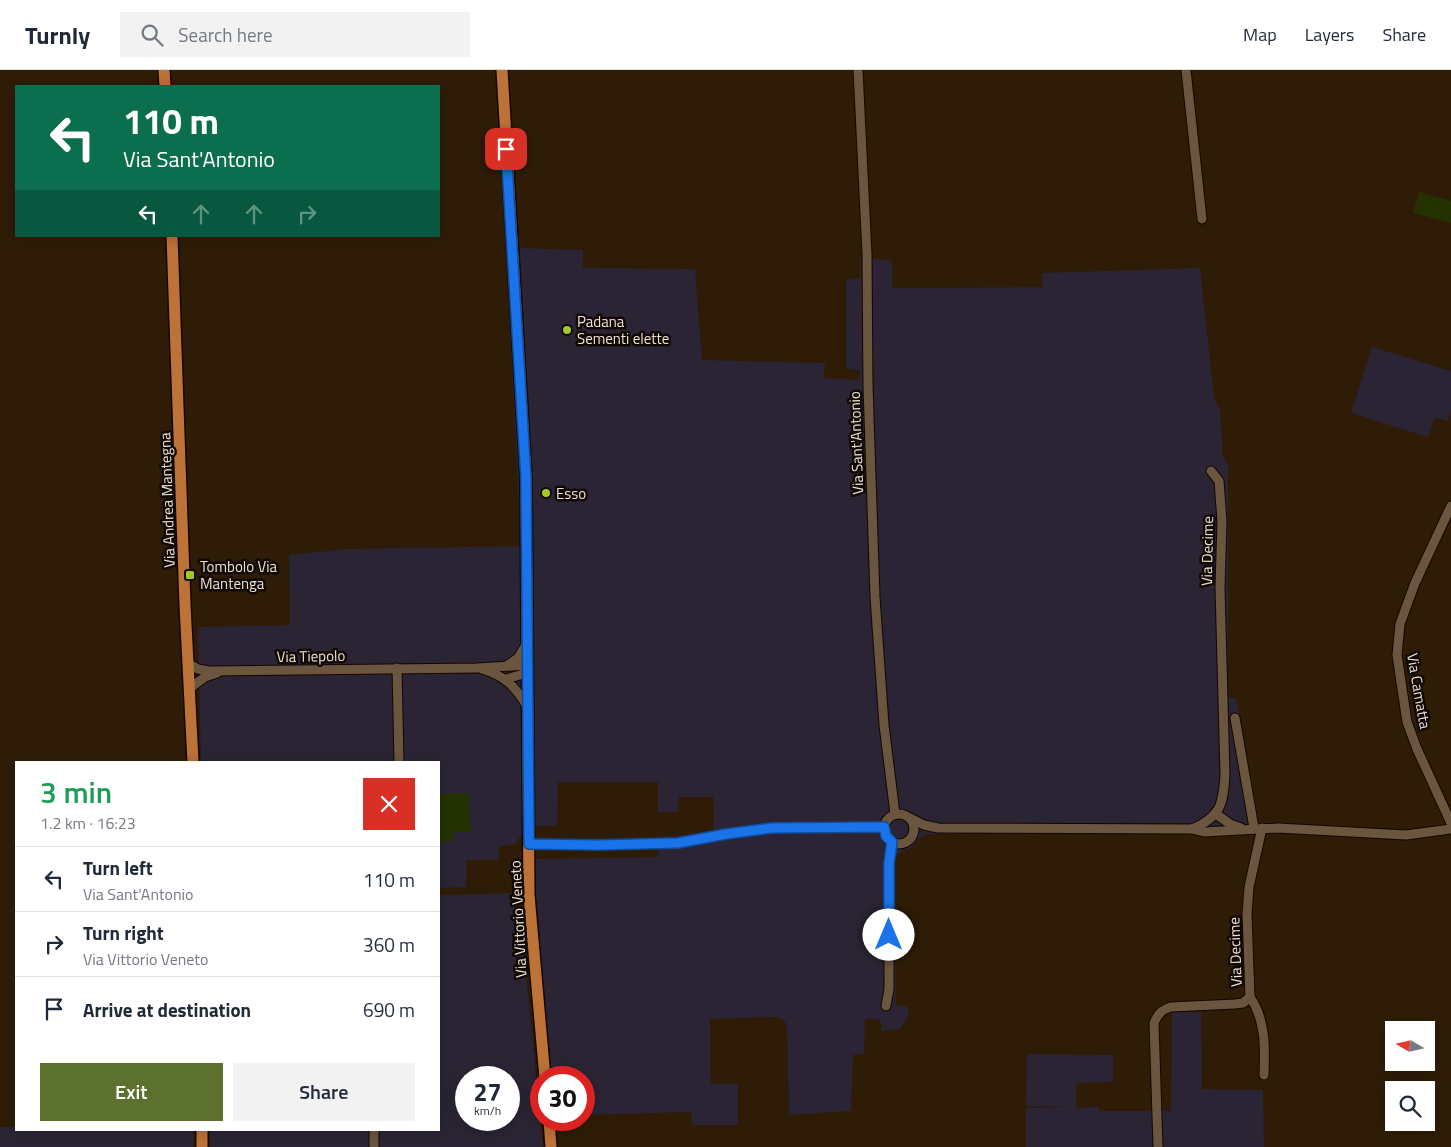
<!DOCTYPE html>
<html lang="en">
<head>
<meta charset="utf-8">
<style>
	:root { --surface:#fff; --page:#f2f2f3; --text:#1f2937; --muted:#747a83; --line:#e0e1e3; --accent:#5c712e }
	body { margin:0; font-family:"Titillium Web",sans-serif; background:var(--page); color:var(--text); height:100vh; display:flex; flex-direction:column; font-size:19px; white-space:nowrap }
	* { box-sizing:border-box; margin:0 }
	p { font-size:16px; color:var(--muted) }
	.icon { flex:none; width:28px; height:28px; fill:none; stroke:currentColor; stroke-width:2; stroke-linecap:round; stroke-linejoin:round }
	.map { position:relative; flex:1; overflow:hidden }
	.panel { position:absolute; left:15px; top:691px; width:425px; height:370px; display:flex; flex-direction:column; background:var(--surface); border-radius:0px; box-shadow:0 2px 12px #0003 }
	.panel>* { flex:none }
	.guide { position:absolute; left:15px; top:15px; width:425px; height:152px; border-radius:0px; box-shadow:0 2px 12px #0003; background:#0b6e4f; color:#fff; overflow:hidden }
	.needle { width:32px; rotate:279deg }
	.buttons { position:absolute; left:1385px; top:951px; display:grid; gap:10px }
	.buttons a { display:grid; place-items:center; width:50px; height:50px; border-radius:0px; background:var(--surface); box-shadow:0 2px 12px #0003; font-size:25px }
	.speed { position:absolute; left:455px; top:996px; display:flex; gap:10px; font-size:25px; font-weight:700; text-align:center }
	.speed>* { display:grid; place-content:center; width:65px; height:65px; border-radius:50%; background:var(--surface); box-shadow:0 2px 12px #0003; line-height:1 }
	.speed small { font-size:12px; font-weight:400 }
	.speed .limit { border:8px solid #d22; background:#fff; color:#111 }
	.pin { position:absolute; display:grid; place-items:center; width:42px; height:42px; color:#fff; margin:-21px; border-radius:10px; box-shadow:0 2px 8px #0006 }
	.me { position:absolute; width:55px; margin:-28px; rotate:0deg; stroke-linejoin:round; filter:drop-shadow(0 0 4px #0008) }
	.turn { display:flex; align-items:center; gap:18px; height:105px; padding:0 25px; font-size:22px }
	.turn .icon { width:65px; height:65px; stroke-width:2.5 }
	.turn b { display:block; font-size:35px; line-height:42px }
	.lanes { display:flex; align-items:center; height:48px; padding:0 25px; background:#0003; justify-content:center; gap:25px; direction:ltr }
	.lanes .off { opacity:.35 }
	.round { display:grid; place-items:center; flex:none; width:52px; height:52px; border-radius:0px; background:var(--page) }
	.headline { display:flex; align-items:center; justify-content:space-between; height:85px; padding:0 25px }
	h1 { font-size:30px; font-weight:600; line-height:38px; color:#1e9e55 }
	.cta { display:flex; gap:10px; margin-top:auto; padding:10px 25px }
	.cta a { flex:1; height:58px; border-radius:0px; background:var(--accent); color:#fff; font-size:20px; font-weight:600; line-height:58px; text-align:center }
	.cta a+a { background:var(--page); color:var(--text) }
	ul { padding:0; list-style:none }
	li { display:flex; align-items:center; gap:15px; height:65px; padding:0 25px; border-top:1px solid var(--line) }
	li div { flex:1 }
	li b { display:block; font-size:19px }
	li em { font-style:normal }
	header { display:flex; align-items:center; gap:30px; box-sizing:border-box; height:70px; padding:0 25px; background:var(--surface); border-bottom:1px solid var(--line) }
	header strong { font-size:24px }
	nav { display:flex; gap:28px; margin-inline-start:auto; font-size:18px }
	.search { width:350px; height:45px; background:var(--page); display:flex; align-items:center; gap:12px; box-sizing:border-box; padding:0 18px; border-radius:0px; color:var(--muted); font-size:19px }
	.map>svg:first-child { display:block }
</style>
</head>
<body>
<header>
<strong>Turnly</strong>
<div class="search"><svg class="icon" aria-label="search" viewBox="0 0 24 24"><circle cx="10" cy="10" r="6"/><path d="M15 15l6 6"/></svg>Search here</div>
<nav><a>Map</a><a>Layers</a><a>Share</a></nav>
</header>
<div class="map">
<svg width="1451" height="1077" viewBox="0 0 1451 1077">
	<rect width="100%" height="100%" fill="#2e1c07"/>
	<g fill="#2a2434" fill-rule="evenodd">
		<path d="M520 178 583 180V198L695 199 702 290 825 293 824 308 859 310 860 300 846 299V209L861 208 860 188 892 190V218L1043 217 1042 203 1200 198 1214 328 1220 340 1223 387 1228 395V627L1236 628 1259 752 1258 760 1209 763 928 764 921 767 911 778 901 782 895 787 896 935 908 937V947L900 959 881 961 882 955 878 949H865L864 984 853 985 851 1041 789 1045 787 955 782 949 776 947 710 949 711 1014H738V1055H692L691 1042 584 1045V1008L552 1007 533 815 534 789 658 787 659 767 697 764 714 759 713 727H679L677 742H658V712H558L557 756H535V767H520L515 774 499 777V790H467L466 817 439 818V692H201L198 557 290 555 289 485 347 479 521 476 506 179Z"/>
		<path d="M1372 277 1451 301V341L1448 351 1435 347 1428 367 1351 343Z"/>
		<path d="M518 823 543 1077H210V1060H439V825ZM466 1008H509V1050H466Z"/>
		<path d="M1172 942H1201L1202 1019 1263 1020 1264 1077H1026V1038L1069 1037 1026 1036 1027 984 1113 985V1012L1076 1013V1038L1098 1037 1099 1041H1171Z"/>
		<path d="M0 1057H16V1060H194L193 1077H0Z"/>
	</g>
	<g fill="#243200">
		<path d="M1419 122 1451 131V153L1413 143Z"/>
		<path d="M468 723 471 762H453V771L439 772V724Z"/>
	</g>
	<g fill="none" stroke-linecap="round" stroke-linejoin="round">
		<defs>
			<g id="minor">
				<path d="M858 0 867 184 868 316 875 527 884 655 895 744"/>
				<path d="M1186 0 1202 149"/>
				<path d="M1451 436 1415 513 1400 554 1397 585 1407 652 1417 679 1451 753"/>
				<path d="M189 594 198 599 209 601 477 598 527 595"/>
				<path d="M508 595 518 588 527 573"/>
				<path d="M397 598 399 692"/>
				<path d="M482 599C505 606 515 616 527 636"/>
				<path d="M506 609 527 603"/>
				<path d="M190 618 205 607 217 603"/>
				<path d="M1235 648 1254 758"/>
				<circle cx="899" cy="759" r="15"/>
				<path d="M1216 744 1230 754 1241 758"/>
				<path d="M910 748 924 755 938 758 1192 759 1204 762 1278 758 1406 765 1451 759"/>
				<path d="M1192 759C1221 747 1223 734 1225 705L1220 518 1222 451 1219 411 1211 401"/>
				<path d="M529 774 598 775 678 773 726 764 771 758 884 757"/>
				<path d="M1250 927C1266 950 1265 979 1264 1005"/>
				<path d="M886 936 889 919V793L892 773"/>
				<path d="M374 1077V1060"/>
				<path d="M1158 1077 1154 953C1158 944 1161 940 1171 937L1235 934 1243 933 1250 927 1247 844 1249 817 1262 758"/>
			</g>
			<g id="major">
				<path d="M164 0 165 16"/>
				<path d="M502 0 526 408 529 825 545 1008"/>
				<path d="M172 166 185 535 193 692"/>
				<path d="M549 1050 551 1077"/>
				<path d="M202 1060V1077"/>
			</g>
		</defs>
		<use href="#minor" stroke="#150600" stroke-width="11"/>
		<use href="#major" stroke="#150600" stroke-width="14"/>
		<use href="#minor" stroke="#6a553f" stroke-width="9"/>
		<use href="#major" stroke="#bd7238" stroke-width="11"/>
	</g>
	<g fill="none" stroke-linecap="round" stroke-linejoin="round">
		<defs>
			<path id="route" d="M506 79 526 408 529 774 598 775 678 773 726 764 771 758 884 757 886 766 892 772 889 793V865"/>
		</defs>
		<use href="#route" stroke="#114b97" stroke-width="12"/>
		<use href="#route" stroke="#1a73e8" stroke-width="9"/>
	</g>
	<g fill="#a6c822" stroke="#100802" stroke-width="2">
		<circle cx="567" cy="260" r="5"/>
		<circle cx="546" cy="423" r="5"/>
		<rect x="185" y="500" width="10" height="10" rx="2.5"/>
	</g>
	<g text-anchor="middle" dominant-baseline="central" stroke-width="5" stroke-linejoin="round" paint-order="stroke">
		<g font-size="15" fill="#ede1d4" stroke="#100802" text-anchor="start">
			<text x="577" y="251">Padana<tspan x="577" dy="17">Sementi elette</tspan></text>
			<text x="556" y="423">Esso</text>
			<text x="200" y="496">Tombolo Via<tspan x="200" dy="17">Mantenga</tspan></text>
		</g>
		<g font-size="15" fill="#ede1d4" stroke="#100802">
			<text transform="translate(856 373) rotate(-92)">Via Sant'Antonio</text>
			<text transform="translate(167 430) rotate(-92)">Via Andrea Mantegna</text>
			<text transform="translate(1207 481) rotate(-89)">Via Decime</text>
			<text transform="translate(311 586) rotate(-1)">Via Tiepolo</text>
			<text transform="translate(1419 621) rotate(80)">Via Camatta</text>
			<text transform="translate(518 849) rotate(-93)">Via Vittorio Veneto</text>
			<text transform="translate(1235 882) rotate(-92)">Via Decime</text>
		</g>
	</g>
</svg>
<div class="buttons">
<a><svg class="needle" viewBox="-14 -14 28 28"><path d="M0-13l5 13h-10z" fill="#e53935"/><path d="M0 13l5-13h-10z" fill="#747a83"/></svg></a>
<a><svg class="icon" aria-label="search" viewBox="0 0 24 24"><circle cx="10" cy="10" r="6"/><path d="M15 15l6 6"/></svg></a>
</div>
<div class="speed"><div>27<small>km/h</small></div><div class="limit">30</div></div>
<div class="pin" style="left:506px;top:79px;background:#d93025"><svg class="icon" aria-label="arrive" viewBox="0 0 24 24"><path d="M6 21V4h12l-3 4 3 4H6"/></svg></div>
<svg class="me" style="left:889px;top:865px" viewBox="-20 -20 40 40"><circle r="19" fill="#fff"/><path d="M0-13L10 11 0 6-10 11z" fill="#1a73e8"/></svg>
<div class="guide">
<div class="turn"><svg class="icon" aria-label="left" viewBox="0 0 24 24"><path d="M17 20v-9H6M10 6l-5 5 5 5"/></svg><div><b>110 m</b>Via Sant'Antonio</div></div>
<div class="lanes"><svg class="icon" aria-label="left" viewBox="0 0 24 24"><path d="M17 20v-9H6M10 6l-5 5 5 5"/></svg><svg class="icon off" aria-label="ahead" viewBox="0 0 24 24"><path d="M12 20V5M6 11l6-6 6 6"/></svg><svg class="icon off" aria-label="ahead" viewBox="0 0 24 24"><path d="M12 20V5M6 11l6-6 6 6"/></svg><svg class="icon off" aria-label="right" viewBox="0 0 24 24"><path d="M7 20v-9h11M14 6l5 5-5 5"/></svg></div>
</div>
<section class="panel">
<div class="headline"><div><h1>3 min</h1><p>1.2 km · 16:23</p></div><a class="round" style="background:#d93025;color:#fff"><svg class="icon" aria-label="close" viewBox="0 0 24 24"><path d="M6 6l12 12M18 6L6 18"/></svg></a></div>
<ul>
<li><svg class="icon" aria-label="left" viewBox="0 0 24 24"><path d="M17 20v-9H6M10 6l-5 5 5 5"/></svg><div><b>Turn left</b><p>Via Sant'Antonio</p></div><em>110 m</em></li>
<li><svg class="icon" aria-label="right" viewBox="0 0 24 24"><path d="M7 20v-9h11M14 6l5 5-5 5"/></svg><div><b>Turn right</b><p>Via Vittorio Veneto</p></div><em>360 m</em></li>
<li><svg class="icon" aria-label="arrive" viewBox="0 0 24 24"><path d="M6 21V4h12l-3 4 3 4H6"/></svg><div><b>Arrive at destination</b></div><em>690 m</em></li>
</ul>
<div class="cta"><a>Exit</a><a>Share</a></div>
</section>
</div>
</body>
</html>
